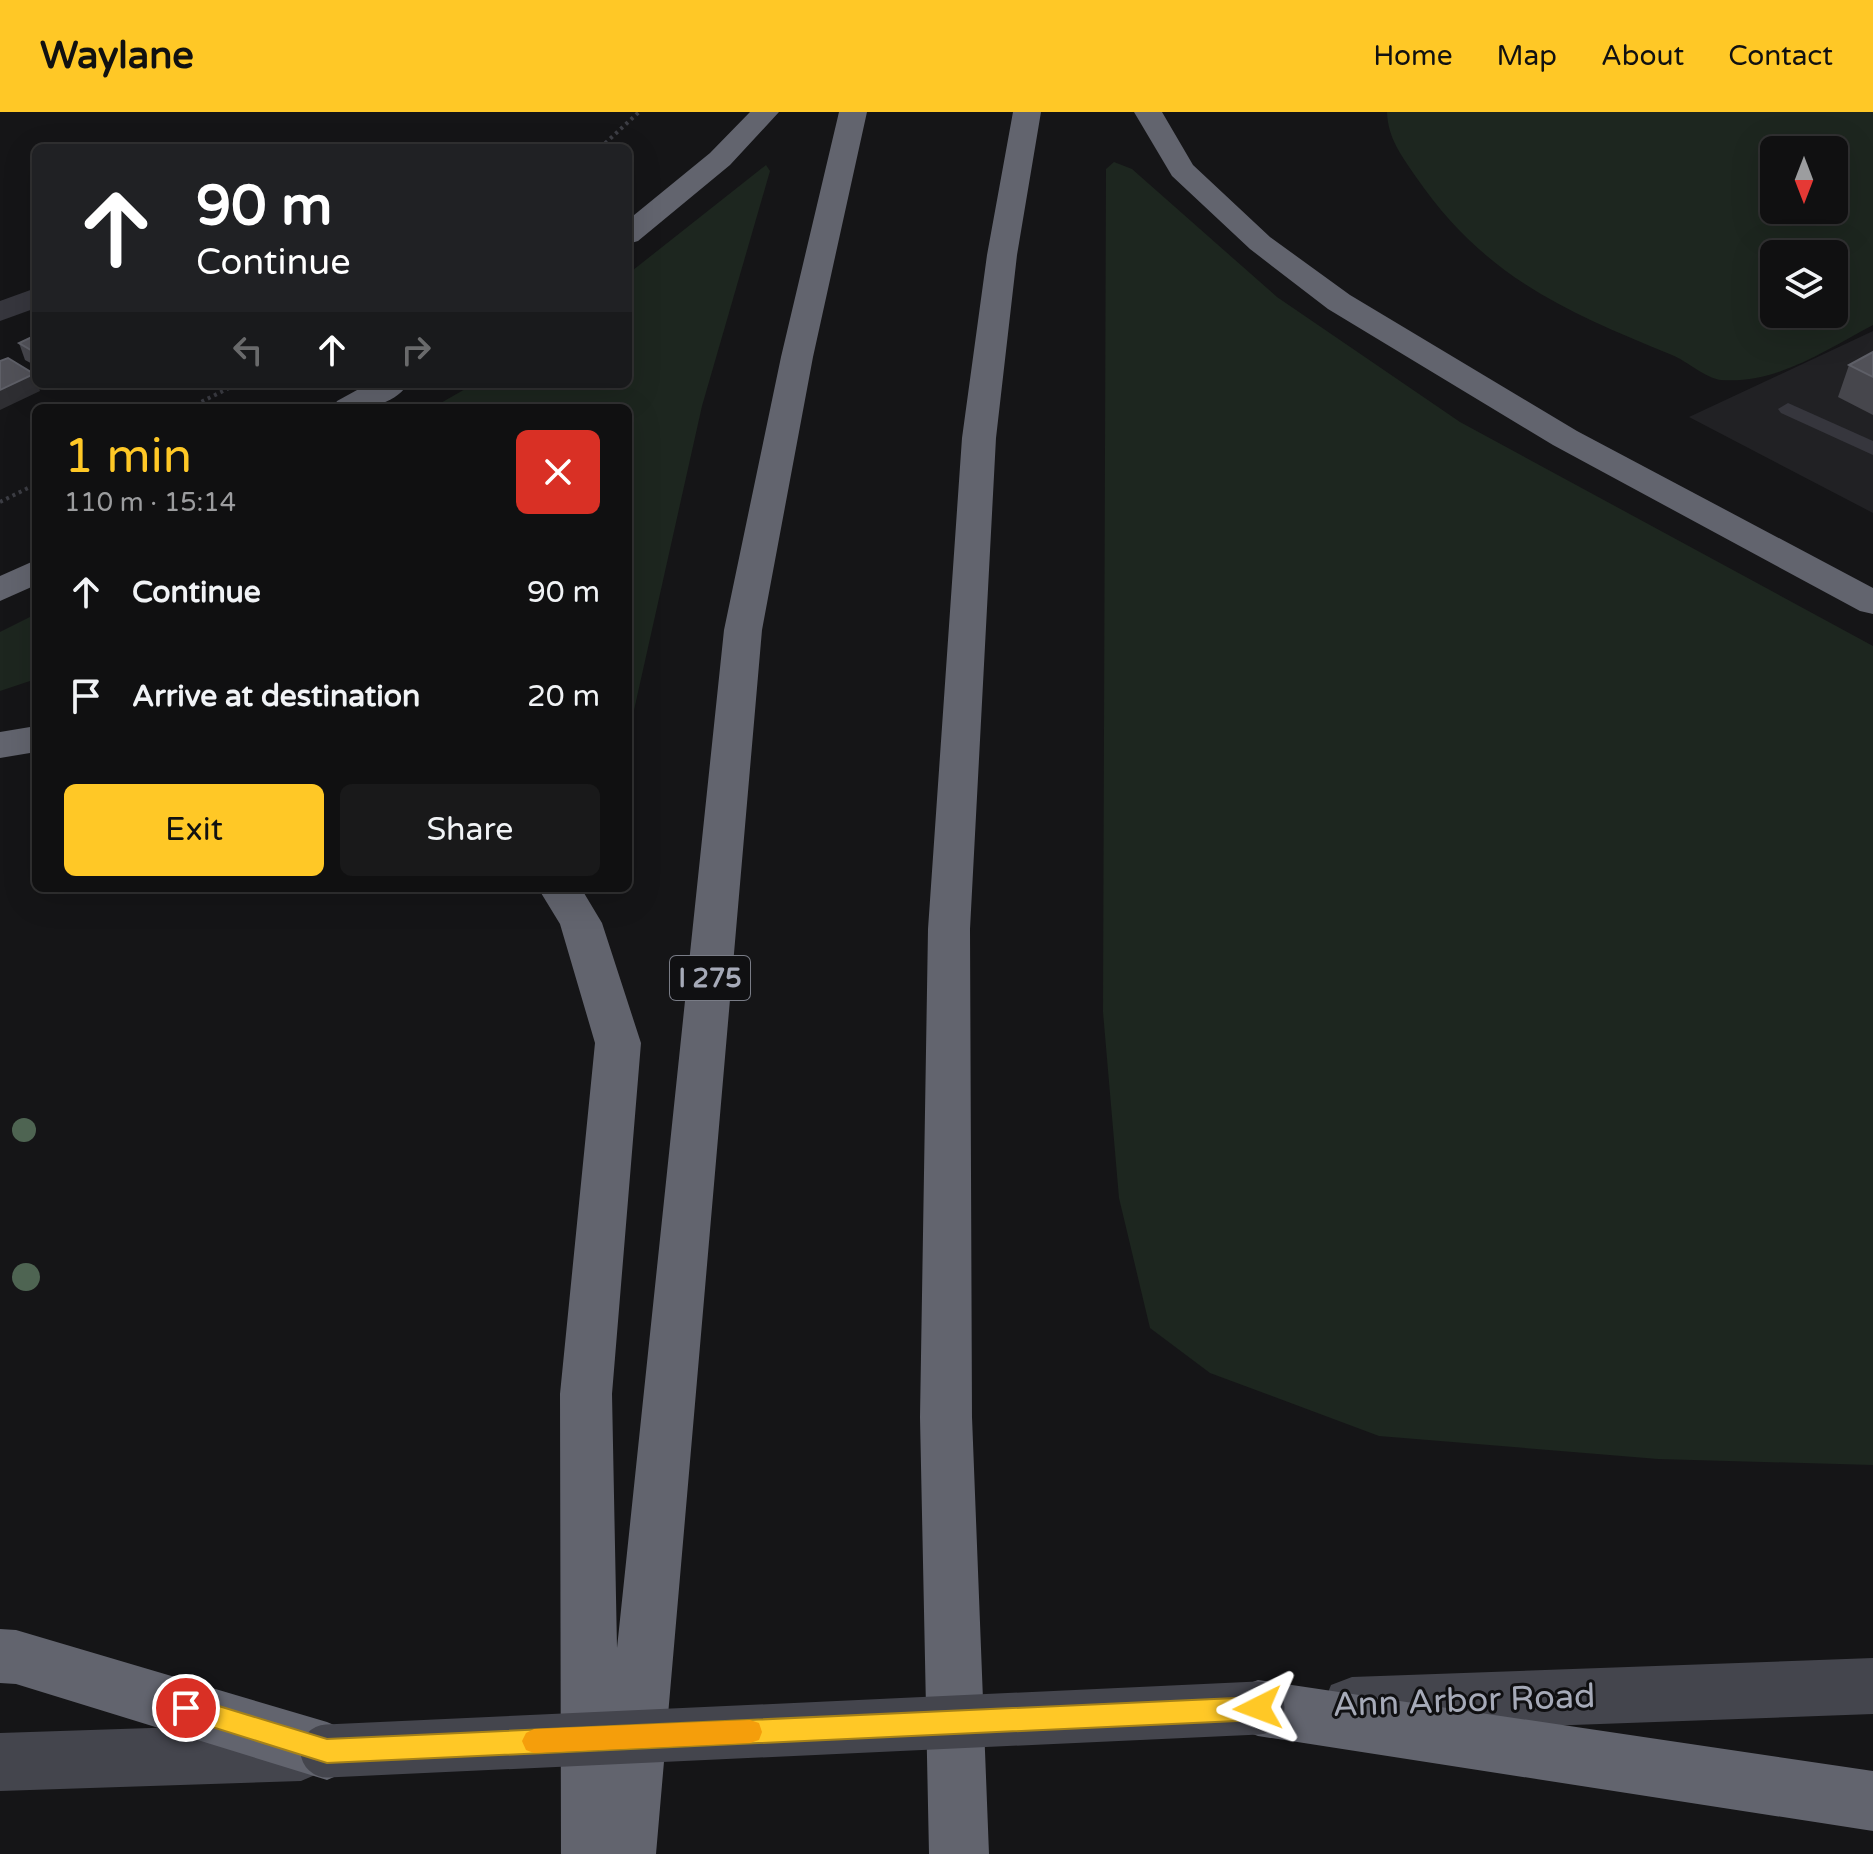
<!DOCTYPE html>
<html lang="en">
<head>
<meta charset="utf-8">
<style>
	:root { --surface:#101011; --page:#19191a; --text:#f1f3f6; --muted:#9c9d9f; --line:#303031; --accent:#ffc826 }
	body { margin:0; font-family:"Varela Round",sans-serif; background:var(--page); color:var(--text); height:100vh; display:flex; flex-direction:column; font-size:30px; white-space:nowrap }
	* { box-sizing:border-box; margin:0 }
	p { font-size:26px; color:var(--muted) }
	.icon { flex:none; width:44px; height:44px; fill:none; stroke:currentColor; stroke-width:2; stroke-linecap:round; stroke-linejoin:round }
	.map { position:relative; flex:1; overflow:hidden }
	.sheet { position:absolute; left:32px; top:292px; width:600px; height:488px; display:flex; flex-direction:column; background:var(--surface); border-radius:12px; box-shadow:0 8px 32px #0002,0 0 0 2px var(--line) }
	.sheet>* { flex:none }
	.hud { position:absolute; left:32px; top:32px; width:600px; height:244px; border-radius:12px; box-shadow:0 8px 32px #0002,0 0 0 2px var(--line); background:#202124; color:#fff; overflow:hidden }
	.needle { width:52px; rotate:180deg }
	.buttons { position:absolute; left:1760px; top:24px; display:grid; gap:16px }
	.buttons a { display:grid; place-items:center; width:88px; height:88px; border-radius:12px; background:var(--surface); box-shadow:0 8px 32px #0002,0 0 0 2px var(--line); font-size:40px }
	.pin { position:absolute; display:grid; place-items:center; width:68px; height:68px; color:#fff; margin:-34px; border:4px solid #fff; border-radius:50%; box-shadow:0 2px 8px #0007 }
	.me { position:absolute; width:88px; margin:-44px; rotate:267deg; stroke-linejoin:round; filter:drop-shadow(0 0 6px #0008) }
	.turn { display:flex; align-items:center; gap:28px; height:168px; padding:0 32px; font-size:36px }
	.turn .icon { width:104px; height:104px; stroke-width:2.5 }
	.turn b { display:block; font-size:56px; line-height:68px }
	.lanes { display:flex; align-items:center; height:76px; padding:0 32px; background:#0003; justify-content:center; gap:40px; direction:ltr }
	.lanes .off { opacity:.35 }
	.round { display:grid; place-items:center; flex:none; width:84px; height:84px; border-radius:12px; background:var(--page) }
	.headline { display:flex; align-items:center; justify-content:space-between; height:136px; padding:0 32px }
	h1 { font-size:48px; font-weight:600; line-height:60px; color:var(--accent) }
	.cta { display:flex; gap:16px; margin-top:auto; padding:16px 32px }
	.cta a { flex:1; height:92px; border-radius:12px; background:var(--accent); color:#111; font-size:32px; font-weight:600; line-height:92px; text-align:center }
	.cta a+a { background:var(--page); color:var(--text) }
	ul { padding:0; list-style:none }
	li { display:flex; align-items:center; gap:24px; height:104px; padding:0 32px }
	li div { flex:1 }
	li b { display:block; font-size:30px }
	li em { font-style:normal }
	header { display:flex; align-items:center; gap:48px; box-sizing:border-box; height:112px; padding:0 40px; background:var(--accent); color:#111 }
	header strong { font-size:38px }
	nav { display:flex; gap:44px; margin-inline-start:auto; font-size:28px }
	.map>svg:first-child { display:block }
</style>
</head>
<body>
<header>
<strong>Waylane</strong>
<nav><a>Home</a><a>Map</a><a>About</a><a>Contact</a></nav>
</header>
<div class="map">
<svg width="1873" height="1742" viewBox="0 0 1873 1742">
	<rect width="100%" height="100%" fill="#151517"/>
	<path fill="#212124" d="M1873 219V401L1689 305Z"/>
	<g fill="#1d261f" fill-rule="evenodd">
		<path d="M1387 0H1873V213C1825 238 1778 272 1721 268 1705 266 1687 249 1672 243 1564 199 1485 165 1416 65 1402 44 1388 27 1387 0ZM1834 38V98H1774V38ZM1774 142H1834V202H1774Z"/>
		<path d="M1114 50 1132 57 1277 185 1460 310 1873 534V1353L1658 1347 1379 1324 1210 1261 1150 1216 1119 1086 1103 900 1106 57Z"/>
		<path d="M766 53 770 59 702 294 628 625V296H432L474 272H628V162Z"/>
		<path d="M36 502V567L0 579V520Z"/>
	</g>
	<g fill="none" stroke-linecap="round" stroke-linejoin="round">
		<g stroke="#3c3d44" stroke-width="4" stroke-dasharray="3 4" stroke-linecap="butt">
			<path d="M600 36 639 0"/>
			<path d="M189 296 237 272"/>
			<path d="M0 390 36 372"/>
		</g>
		<path fill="#36363d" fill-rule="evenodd" d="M1788 291 1873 329V343L1781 301 1778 297Z"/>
		<path fill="#36363d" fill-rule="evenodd" d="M36 176V196L0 209V189Z"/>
		<g fill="#44454d" fill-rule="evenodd">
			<path d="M1873 1546V1602L1352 1621 1331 1613 1323 1593 1331 1573 1352 1565Z"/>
			<path d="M301 1611 322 1620 330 1640 322 1660 301 1669 0 1679V1621Z"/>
		</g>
		<g fill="#62646e" fill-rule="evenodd">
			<path d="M750 0H779L730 53 638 129 628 132V108L710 41Z"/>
			<path d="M839 0H867L813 245 762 518 656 1742H561L560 1282 595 931 560 812 538 776H581L602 811 641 931 612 1282 617 1536 724 518 781 245Z"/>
			<path d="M1013 0H1041L1017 143 996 326 970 817 972 1305 989 1742H929L920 1305 928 817 962 326 987 143Z"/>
			<path d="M1134 0H1162L1193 53 1270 125 1350 183 1577 319 1873 476V502L1860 499 1553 333 1328 197 1250 137 1172 64Z"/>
			<path d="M368 272H408C391 297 360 296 333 296L337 289Z"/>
			<path d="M36 448V473L0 489V464Z"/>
			<path d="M36 614V640L0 646V620Z"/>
			<path d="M0 1517 16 1518 327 1610 348 1619 356 1639 348 1659 327 1668 16 1572 0 1571Z"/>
			<path d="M1258 1568 1873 1659V1719L1258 1624 1237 1616 1229 1596 1237 1576Z"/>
		</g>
		<path stroke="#44454d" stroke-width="53" d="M327 1639 1258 1596"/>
	</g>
	<g fill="#4e6452">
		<circle cx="24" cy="1018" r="12"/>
		<circle cx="26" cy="1165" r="14"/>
	</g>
	<g fill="#46464c">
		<path d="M36 223V254L25 248 19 231Z"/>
		<path d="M1873 240V303L1838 285 1849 253Z"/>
	</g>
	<path fill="#2e2e32" d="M34 262 36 272H38L40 279 0 298V278Z"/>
	<g fill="#515158" stroke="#5e5f67" stroke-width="2">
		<path d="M36 223V241L19 231Z"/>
		<path d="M1873 240V265L1849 253Z"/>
		<path d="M8 246 34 262 0 278V249Z"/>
	</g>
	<path fill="#ffc826" stroke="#a68219" stroke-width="2" d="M186 1584 327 1627 1258 1585 1266 1588 1270 1596 1266 1605 1258 1608 327 1651 177 1604 174 1596 177 1588Z"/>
	<path fill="#f59e0b" d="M750 1608 759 1611 762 1620 759 1628 750 1631 534 1641 526 1638 522 1629 526 1621 534 1617Z"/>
	<g text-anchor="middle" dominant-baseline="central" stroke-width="6" stroke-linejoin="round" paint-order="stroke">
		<rect fill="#101012" stroke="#797c86" stroke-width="2" x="670" y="844" width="80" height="44" rx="6"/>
		<g font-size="26" font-weight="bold" fill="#a6aab8">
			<text x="710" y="866">I 275</text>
		</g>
		<g font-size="34" fill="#a6aab8" stroke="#101012">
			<text transform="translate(1464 1589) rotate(-2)">Ann Arbor Road</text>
		</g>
	</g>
</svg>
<div class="buttons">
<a><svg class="needle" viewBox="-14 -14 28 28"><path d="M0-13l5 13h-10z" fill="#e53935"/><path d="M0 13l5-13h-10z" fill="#9c9d9f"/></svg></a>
<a><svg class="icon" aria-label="layers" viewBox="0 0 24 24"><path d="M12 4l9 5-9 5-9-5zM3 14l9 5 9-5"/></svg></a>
</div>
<div class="pin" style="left:186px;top:1596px;background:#d93025"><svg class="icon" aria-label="arrive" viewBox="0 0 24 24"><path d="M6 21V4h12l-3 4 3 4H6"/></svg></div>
<svg class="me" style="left:1258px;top:1596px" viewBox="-20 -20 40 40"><path d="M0-17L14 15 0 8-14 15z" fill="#ffc826" stroke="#fff" stroke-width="4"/></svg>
<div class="hud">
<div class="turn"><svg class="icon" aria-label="ahead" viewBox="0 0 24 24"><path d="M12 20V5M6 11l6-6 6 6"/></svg><div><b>90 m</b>Continue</div></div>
<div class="lanes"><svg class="icon off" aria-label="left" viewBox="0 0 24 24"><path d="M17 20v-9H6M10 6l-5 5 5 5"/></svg><svg class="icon" aria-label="ahead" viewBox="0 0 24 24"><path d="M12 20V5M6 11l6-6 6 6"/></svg><svg class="icon off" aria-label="right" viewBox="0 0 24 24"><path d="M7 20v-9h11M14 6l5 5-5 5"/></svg></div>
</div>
<section class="sheet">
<div class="headline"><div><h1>1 min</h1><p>110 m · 15:14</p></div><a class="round" style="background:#d93025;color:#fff"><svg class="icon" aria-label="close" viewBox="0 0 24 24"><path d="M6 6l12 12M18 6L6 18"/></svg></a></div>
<ul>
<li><svg class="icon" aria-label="ahead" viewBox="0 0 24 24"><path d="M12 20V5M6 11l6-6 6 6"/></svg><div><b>Continue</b></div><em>90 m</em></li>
<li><svg class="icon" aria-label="arrive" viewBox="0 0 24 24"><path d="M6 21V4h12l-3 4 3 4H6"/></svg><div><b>Arrive at destination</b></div><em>20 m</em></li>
</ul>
<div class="cta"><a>Exit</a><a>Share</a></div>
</section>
</div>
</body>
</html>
